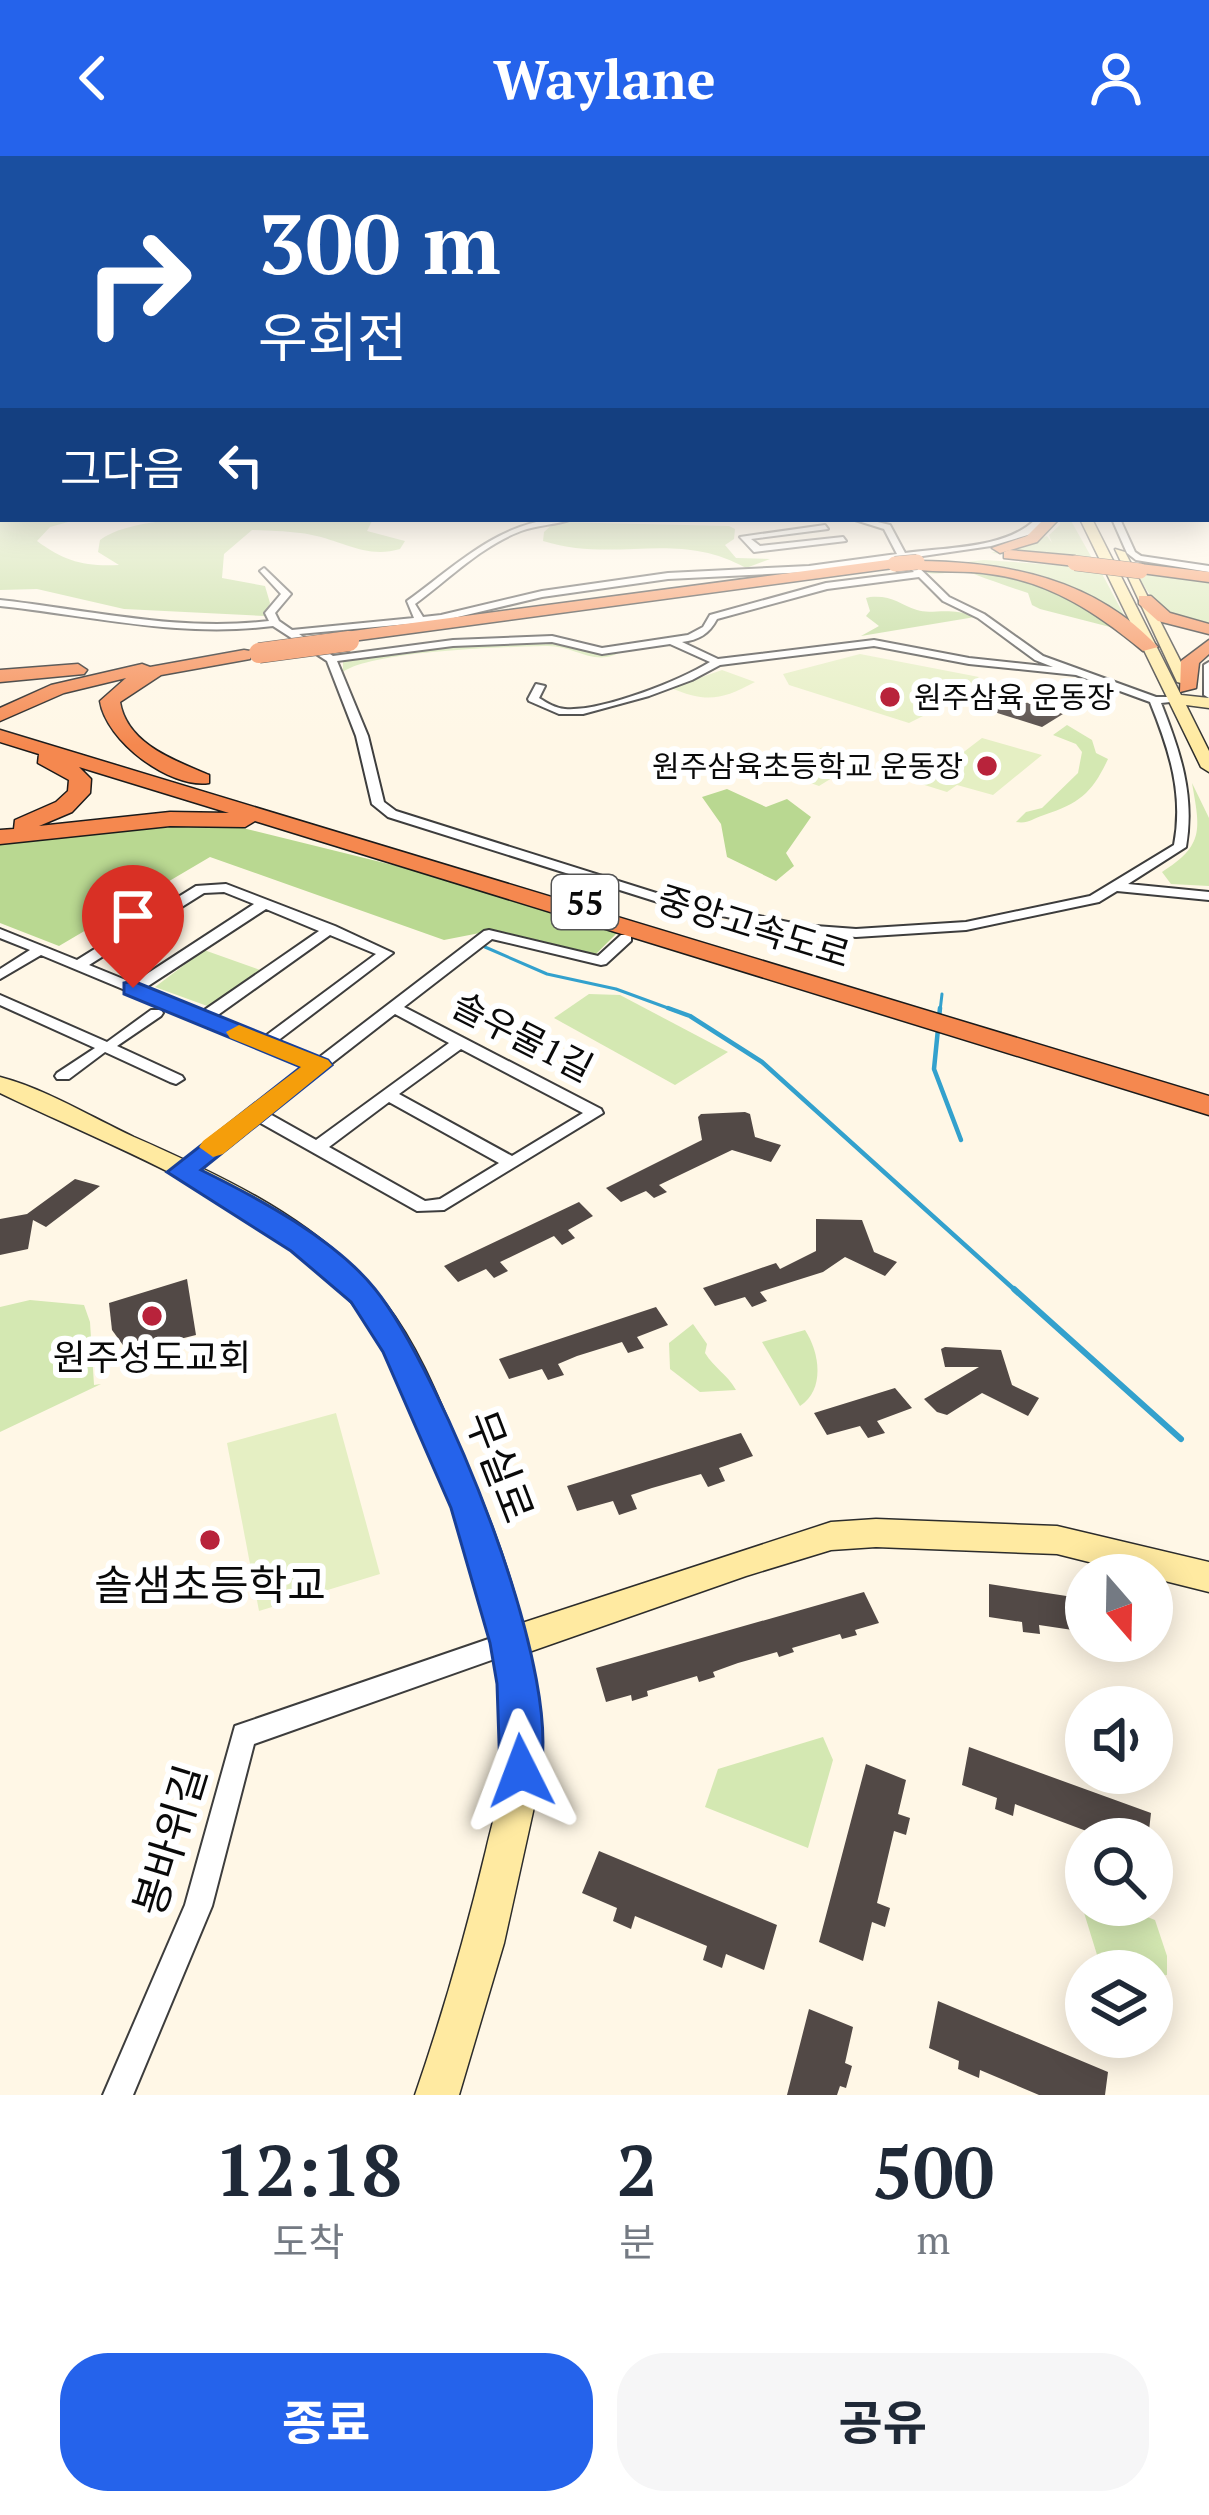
<!DOCTYPE html>
<html lang="ko">
<head>
<meta charset="utf-8">
<style>
	:root { --surface:#fff; --page:#f6f6f7; --text:#1f2937; --muted:#747a83; --accent:#2563eb }
	body { margin:0; font-family:"PT Serif","Noto Sans KR",serif; background:var(--page); color:var(--text); height:100vh; display:flex; flex-direction:column; font-size:45px; white-space:nowrap }
	* { box-sizing:border-box; margin:0 }
	p { font-size:39px; color:var(--muted) }
	.icon { flex:none; width:66px; height:66px; fill:none; stroke:currentColor; stroke-width:2; stroke-linecap:round; stroke-linejoin:round }
	.map { position:relative; height:1939px; overflow:hidden }
	.side { display:flex; flex-direction:column; background:var(--surface); flex:1 }
	.side>* { flex:none }
	.guide { position:absolute; left:0px; top:0px; width:1209px; height:366px; box-shadow:0 6px 30px #0003; background:#1a4fa0; color:#fff; overflow:hidden }
	.needle { width:78px; rotate:160deg }
	.controls { position:absolute; left:1065px; top:1398px; display:grid; gap:24px }
	.controls a { display:grid; place-items:center; width:108px; height:108px; border-radius:50%; background:var(--surface); box-shadow:0 6px 30px #0003; font-size:60px }
	.pin { position:absolute; display:grid; place-items:center; width:102px; height:102px; color:#fff; margin:-123px -51px; border-radius:50% 50% 50% 0; rotate:-45deg; box-shadow:0 0 12px #0007 }
	.pin .icon { rotate:45deg }
	.me { position:absolute; width:132px; margin:-66px; rotate:357deg; stroke-linejoin:round; filter:drop-shadow(0 0 9px #0008) }
	.turn { display:flex; align-items:center; gap:42px; height:252px; padding:0 60px; font-size:54px }
	.turn .icon { width:156px; height:156px; stroke-width:2.5 }
	.turn b { display:block; font-size:84px; line-height:102px }
	.then { display:flex; align-items:center; height:114px; padding:0 60px; background:#0003; gap:24px; font-size:45px }
	.eta { display:flex; justify-content:space-evenly; align-items:center; height:204px; text-align:center }
	.eta b { font-size:72px; font-weight:700; line-height:84px }
	.cta { display:flex; gap:24px; margin-top:auto; padding:24px 60px }
	.cta a { flex:1; height:138px; border-radius:48px; background:var(--accent); color:#fff; font-size:48px; font-weight:700; line-height:138px; text-align:center }
	.cta a+a { background:var(--page); color:var(--text) }
	header { display:flex; justify-content:space-between; align-items:center; height:156px; padding:0 60px; background:var(--accent); color:#fff; font-size:54px; font-weight:700 }
	.map>svg:first-child { display:block }
</style>
</head>
<body>
<header><svg class="icon" aria-label="back" viewBox="0 0 24 24"><path d="M15 5l-7 7 7 7"/></svg>Waylane<svg class="icon" aria-label="person" viewBox="0 0 24 24"><circle cx="12" cy="8" r="4"/><path d="M4 21q1-7 8-7t8 7"/></svg></header>
<div class="map">
<svg width="1209" height="1939" viewBox="0 0 1209 1939">
	<rect width="100%" height="100%" fill="#fff7e6"/>
	<g fill="#d4e8b2">
		<path d="M1060 363H1070L1093 404 991 397 1047 380 1052 387 1049 379 1060 369Z"/>
		<path d="M984 404 1099 412 1126 463C1063 422 1034 411 958 407Z"/>
		<path d="M1135 417 1209 427V471C1157 461 1163 456 1135 417Z"/>
		<path d="M550 485 594 497 625 493C596 514 576 489 546 490 502 491 373 495 343 516V505L349 502 448 490Z"/>
		<path d="M1067 569 1092 584 1096 597 1108 603C1092 637 1080 647 1044 659 1032 663 1028 668 1016 666L1026 656 1042 652 1078 617 1082 596 1076 588 1053 579Z"/>
		<path d="M1192 627 1209 662V730L1171 728 1162 716C1205 689 1200 673 1192 627Z"/>
		<path d="M204 794 260 814 210 851 155 831Z"/>
		<path d="M589 838 620 839 728 896 675 929 554 862Z"/>
		<path d="M30 1144 84 1149 90 1166 94 1229 101 1228 0 1276V1151Z"/>
		<path d="M693 1168 707 1188 705 1197C714 1212 727 1218 736 1234L700 1236 670 1213 669 1187Z"/>
		<path d="M805 1174C820 1197 825 1234 800 1250L762 1186Z"/>
		<path d="M823 1581 833 1604 808 1692 705 1651 718 1613Z"/>
		<path d="M1077 1734 1086 1737V1749H1117L1155 1764 1167 1800V1819L1158 1820 1163 1846 1154 1859 1152 1815H1102Z"/>
	</g>
	<g fill="#b9d891">
		<path d="M0 318 3 363H79L50 371 37 385C64 405 85 411 119 409L98 396 100 384C145 350 310 363 373 363L367 375 405 385 400 393C367 403 343 385 312 379 293 375 271 375 252 374L224 398 222 422 265 430 270 447 264 460 124 453 37 433 0 434Z"/>
		<path d="M555 366 729 370 735 373 734 383 725 389 736 402 770 403 746 412C676 373 617 408 543 385L544 376Z"/>
		<path d="M985 413 1070 439 1114 472 1040 453 1032 449 1028 437C1010 431 992 425 974 418 959 412 940 421 925 416Z"/>
		<path d="M870 441C892 439 899 448 917 454 931 459 950 450 975 461L861 480 879 470 866 460 870 455 866 442Z"/>
		<path d="M727 633 766 651 787 643 811 661 786 697 794 710 776 725 727 701 721 668 702 641Z"/>
		<path d="M222 667 413 714 617 777 596 798 495 774 444 784 210 701 59 790 0 767V685Z"/>
	</g>
	<g fill="#e5efc3">
		<path d="M860 498 979 521 943 550 909 567 789 529 783 518Z"/>
		<path d="M722 514 755 526C721 544 707 547 671 532Z"/>
		<path d="M982 582 1042 599 993 639 957 629 947 636 915 626 931 621Z"/>
		<path d="M823 591 861 604 819 630 780 616Z"/>
		<path d="M336 1257 380 1418 259 1455 227 1287Z"/>
	</g>
	<g fill="none" stroke-linecap="round" stroke-linejoin="round">
		<g stroke="#33a1cd" stroke-width="3">
			<path d="M485 791 547 818 616 833 676 855"/>
			<path d="M940 855 942 838"/>
		</g>
		<g stroke="#33a1cd" stroke-width="4.5">
			<path d="M668 852 690 860 762 906 1017 1136"/>
			<path d="M939 862 940 852"/>
			<path d="M938 873 934 913 961 984"/>
		</g>
		<path stroke="#33a1cd" stroke-width="6" d="M1014 1133 1181 1283"/>
	</g>
	<g fill="#524946">
		<path d="M1012 542 1063 558 1042 571 991 555Z"/>
		<path d="M745 956 750 958 755 981 781 989 771 1006 732 994 659 1029 667 1036 654 1042 646 1035 621 1046 606 1032 702 984 698 961 701 958Z"/>
		<path d="M75 1023 100 1030 46 1071 33 1064 28 1093 0 1099V1063L27 1058Z"/>
		<path d="M579 1046 593 1060 568 1074 575 1082 562 1089 554 1080 500 1106 508 1115 494 1122 486 1113 458 1126 444 1110Z"/>
		<path d="M816 1063 862 1064 874 1096 897 1106 885 1120 845 1101 823 1116 760 1136 767 1145 752 1151 745 1141 715 1150 703 1132 776 1107 780 1113 816 1095Z"/>
		<path d="M187 1123 196 1179 128 1196 112 1174 109 1147Z"/>
		<path d="M656 1151 668 1169 637 1181 644 1192 628 1197 622 1186 577 1200 558 1208 564 1219 548 1224 542 1213 509 1223 499 1203Z"/>
		<path d="M945 1191 1001 1194 1012 1229 1039 1242 1028 1260 982 1237 947 1259 937 1256 924 1243 979 1211H945L941 1193Z"/>
		<path d="M895 1232 912 1252 877 1265 885 1277 868 1282 860 1270 827 1279 814 1257Z"/>
		<path d="M741 1277 753 1300 719 1312 725 1325 708 1331 701 1318 652 1332 631 1339 637 1353 619 1359 613 1345 577 1355 567 1330Z"/>
		<path d="M989 1428 1086 1443V1476L1039 1469 1040 1478 1023 1476 1022 1466 989 1461Z"/>
		<path d="M864 1436 879 1467 855 1474 857 1479 842 1483 840 1478 792 1492 794 1496 779 1501 777 1496 738 1507 713 1516 715 1521 699 1526 697 1520 647 1535 648 1540 632 1545 631 1539 606 1546 596 1512Z"/>
		<path d="M969 1591 1151 1657 1148 1683H1088L1089 1676 1015 1648 1013 1660 995 1653 997 1642 962 1629Z"/>
		<path d="M866 1608 906 1624 898 1658 910 1662 906 1679 894 1675 877 1747 890 1752 885 1771 872 1766 863 1805 819 1786Z"/>
		<path d="M599 1695 777 1769 764 1814 726 1798 722 1812 703 1804 707 1790 635 1760 631 1773 613 1765 617 1752 582 1737Z"/>
		<path d="M938 1845 1108 1916 1105 1939H1039L980 1914 979 1922 958 1913 959 1905 929 1892Z"/>
		<path d="M809 1853 853 1871 845 1907 852 1910 846 1932 840 1930 837 1939H787Z"/>
	</g>
	<g fill="none" stroke-linecap="round" stroke-linejoin="round">
		<defs>
			<g id="street">
				<path d="M553 363 569 364C554 369 537 369 521 375 481 390 449 423 415 448L423 461 441 459 542 435 668 417 809 410 897 398 884 373 852 363H865L890 369 905 397C946 391 1006 393 1036 363H1045L1031 378 991 390 909 402 949 441 984 458 1043 500 1156 541H1180V545L1161 547C1180 595 1195 639 1186 691L1128 728 1209 736V744L1117 735 1099 746 966 774 856 781 802 777 661 747 388 661 372 648 356 580 327 505 273 470C181 482 92 460 0 450V444C90 454 178 476 269 465L265 457 281 438 260 415 264 412 291 438 275 457 279 465 292 474 414 462 407 445C453 412 494 370 553 363ZM901 403 914 416 826 427 710 459 703 471 688 479 602 492 552 480 453 484 333 500 299 478 441 465 542 441 668 423 809 416ZM919 421 943 445 978 462 1035 504 1053 511 969 502 874 484 718 503 682 486C699 484 709 478 717 463L827 433ZM552 486 602 498 670 488 710 506C679 525 601 556 565 553 555 552 547 547 539 542L545 530 536 528 528 543 529 545 559 558H583L649 540 692 524 720 509 874 490 969 508 1076 519 1150 546C1169 593 1184 638 1174 689L1090 740 966 766 856 773 802 769 669 741 396 655 384 646 368 580 337 505 453 490Z"/>
				<path d="M1112 363H1120L1135 396 1141 400 1209 410V416L1136 404 1127 397Z"/>
				<path d="M825 369 828 373 751 383 760 390 843 381 846 385 754 396 740 381Z"/>
				<path d="M1209 506V542L1204 539V509Z"/>
				<path d="M226 728 335 770 393 797 276 886 317 903 484 775 489 774 598 800 621 779H631V785L606 808 601 809 492 783 404 851 601 953 603 957 444 1054 417 1055 257 965 187 1020H175L172 1016 175 1012 308 910 41 799 0 823V813L30 794 0 782V773L77 804 196 730ZM224 736 254 748 133 827 89 809 204 737ZM266 753 319 775 203 855 145 832ZM330 779 376 798 264 881 215 861ZM395 858 449 887 316 984 268 957ZM461 893 583 957 512 1000 399 938ZM389 946 499 1007 440 1043 425 1045 329 991Z"/>
				<path d="M0 839 107 886 151 854H161L163 857 161 860 117 890 182 920 184 923 176 928 170 926 105 896 69 923H57L55 920 57 917 95 892 0 849Z"/>
				<path d="M509 1476 517 1479 521 1487 517 1495 254 1588 212 1750 133 1939H103L185 1749 235 1570Z"/>
			</g>
			<g id="secondary">
				<path d="M1080 363H1092L1181 539 1209 542V552L1186 549 1209 595V616L1201 611Z"/>
				<path d="M1115 393 1125 396 1191 526 1189 529 1177 526Z"/>
				<path d="M0 921C46 933 91 961 134 981 223 1020 324 1067 385 1147 418 1190 439 1243 460 1293 485 1349 508 1407 522 1467L831 1366 876 1363 1057 1370 1209 1406V1436L1057 1398 876 1391 831 1394 746 1420 529 1496 539 1574 538 1633 504 1787 459 1939H415C443 1858 466 1777 486 1694 492 1667 501 1641 502 1614 508 1504 472 1397 431 1296 401 1224 373 1157 312 1106 220 1030 106 988 0 937Z"/>
			</g>
			<g id="highway">
				<path d="M1044 363H1059L1037 386 1000 397 992 392 1027 380Z"/>
				<path d="M1009 394 1075 400 1083 405 1075 410 1004 402V396Z"/>
				<path d="M895 403 901 405V411L345 486 336 481 345 476Z"/>
				<path d="M919 405C1008 406 1095 423 1158 491L1143 495C1097 457 1051 426 990 418 965 414 939 417 913 413L911 410Z"/>
				<path d="M1140 408 1209 416V426L1134 416V410Z"/>
				<path d="M1139 440H1151L1170 457 1209 468V478L1158 465 1139 448Z"/>
				<path d="M1209 484V498L1199 507 1196 532 1180 536 1181 505Z"/>
				<path d="M244 494 250 495V503L161 519 120 546C127 588 174 604 209 619V627C170 633 106 585 100 545L126 522 64 537 0 565V552L51 529 142 508 150 511Z"/>
				<path d="M78 508 87 514 84 518 0 526V514Z"/>
				<path d="M0 574 1209 940V959L255 665 245 671 170 670 0 688V674L14 673 15 664 56 646 68 635 69 624 38 607 39 598 0 586ZM79 611 229 657 170 656 39 670 72 656 90 637 91 623Z"/>
			</g>
		</defs>
		<use href="#street" stroke="#3d3d3d" stroke-width="4"/>
		<use href="#secondary" stroke="#2c2c2c" stroke-width="3"/>
		<use href="#highway" stroke="#1b1b1b" stroke-width="3"/>
		<use href="#street" fill="#fff" fill-rule="evenodd"/>
		<use href="#secondary" fill="#ffeaa1" fill-rule="evenodd"/>
		<use href="#highway" fill="#f5884f" fill-rule="evenodd"/>
		<defs>
			<g id="highway-bridge-far1">
				<path d="M1075 407 1140 415"/>
				<path d="M895 408 917 406"/>
			</g>
			<path id="highway-bridge" d="M259 497 349 485"/>
		</defs>
		<use href="#highway-bridge-far1" stroke="#1b1b1b" stroke-width="16" stroke-linecap="butt"/>
		<use href="#highway-bridge" stroke="#1b1b1b" stroke-width="21" stroke-linecap="butt"/>
		<use href="#highway-bridge-far1" stroke="#f5884f" stroke-width="15"/>
		<use href="#highway-bridge" stroke="#f5884f" stroke-width="20"/>
	</g>
	<linearGradient id="sky" x2="0" y2="1"><stop stop-color="#90c6ee"/><stop offset="0.54" stop-color="#fffbf4"/><stop offset="1" stop-color="#fffbf4" stop-opacity="0"/></linearGradient>
	<rect width="1209" height="589" fill="url(#sky)"/>
	<path fill="#2563eb" stroke="#184099" stroke-width="3" d="M133 825 328 904 332 909 201 1014C258 1042 335 1083 375 1133 439 1212 575 1535 536 1630L521 1636 506 1630 500 1615 497 1528 490 1487 451 1352 383 1196 351 1146 291 1095 167 1016 301 911 124 838V827Z"/>
	<path fill="#f59e0b" d="M239 869 328 904 332 909 223 998 213 1001 199 991 203 985 301 911 230 882 226 876Z"/>
	<g fill="#b8233b" stroke="#fff" stroke-width="4.5">
		<circle cx="890" cy="541" r="12"/>
		<circle cx="987" cy="610" r="12"/>
		<circle cx="152" cy="1160" r="12"/>
		<circle cx="210" cy="1384" r="12"/>
	</g>
	<g text-anchor="middle" dominant-baseline="central" stroke-width="12" stroke-linejoin="round" paint-order="stroke">
		<g font-size="30" fill="#0a0a0a" stroke="#fff" text-anchor="start">
			<text x="914" y="541">원주삼육 운동장</text>
			<text x="963" y="610" text-anchor="end">원주삼육초등학교 운동장</text>
		</g>
		<rect fill="#fff" stroke="#545454" stroke-width="3" x="552" y="719" width="66" height="54" rx="9"/>
		<g font-size="33" font-weight="bold" fill="#0a0a0a">
			<text x="585" y="746">55</text>
		</g>
		<g font-size="36" fill="#0a0a0a" stroke="#fff">
			<text transform="translate(754 770) rotate(17)">중앙고속도로</text>
			<text transform="translate(523 880) rotate(27)">솔우물1길</text>
		</g>
		<g font-size="36" fill="#0a0a0a" stroke="#fff">
			<text x="152" y="1200">원주성도교회</text>
		</g>
		<g font-size="42" fill="#0a0a0a" stroke="#fff">
			<text transform="translate(501 1310) rotate(69)">무실로</text>
			<text transform="translate(169 1684) rotate(-73)">봉바위길</text>
		</g>
		<g font-size="42" fill="#0a0a0a" stroke="#fff">
			<text x="210" y="1428">솔샘초등학교</text>
		</g>
	</g>
</svg>
<div class="controls">
<a><svg class="needle" viewBox="-14 -14 28 28"><path d="M0-13l5 13h-10z" fill="#e53935"/><path d="M0 13l5-13h-10z" fill="#747a83"/></svg></a>
<a><svg class="icon" aria-label="sound" viewBox="0 0 24 24"><path d="M4 9h4l5-4v14l-5-4H4zM17 9q2 3 0 6"/></svg></a>
<a><svg class="icon" aria-label="search" viewBox="0 0 24 24"><circle cx="10" cy="10" r="6"/><path d="M15 15l6 6"/></svg></a>
<a><svg class="icon" aria-label="layers" viewBox="0 0 24 24"><path d="M12 4l9 5-9 5-9-5zM3 14l9 5 9-5"/></svg></a>
</div>
<div class="pin" style="left:133px;top:832px;background:#d93025"><svg class="icon" aria-label="arrive" viewBox="0 0 24 24"><path d="M6 21V4h12l-3 4 3 4H6"/></svg></div>
<svg class="me" style="left:521px;top:1615px" viewBox="-20 -20 40 40"><path d="M0-17L14 15 0 8-14 15z" fill="#2563eb" stroke="#fff" stroke-width="4"/></svg>
<div class="guide">
<div class="turn"><svg class="icon" aria-label="right" viewBox="0 0 24 24"><path d="M7 20v-9h11M14 6l5 5-5 5"/></svg><div><b>300 m</b>우회전</div></div>
<div class="then">그다음<svg class="icon" aria-label="left" viewBox="0 0 24 24"><path d="M17 20v-9H6M10 6l-5 5 5 5"/></svg></div>
</div>
</div>
<section class="side">
<div class="eta">
<div><b>12:18</b><p>도착</p></div>
<div><b>2</b><p>분</p></div>
<div><b>500</b><p>m</p></div>
</div>
<div class="cta"><a>종료</a><a>공유</a></div>
</section>
</body>
</html>
